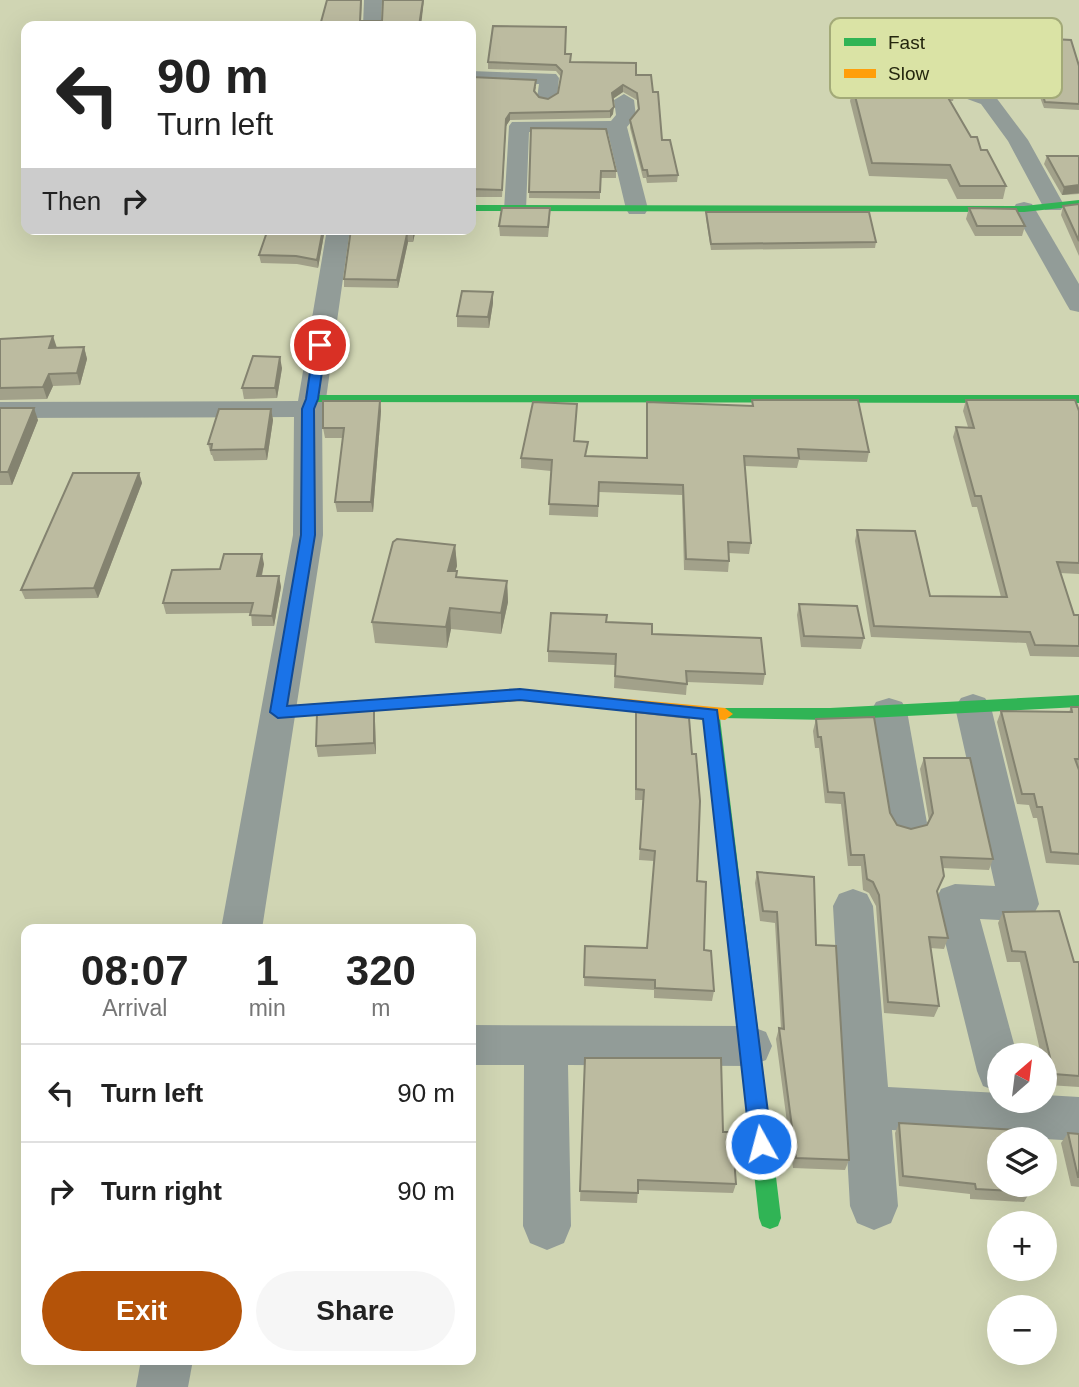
<!DOCTYPE html>
<html lang="en">
<head>
<meta charset="utf-8">
<style>
	:root { --surface:#fff; --page:#f6f6f6; --text:#222; --muted:#767676; --line:#e0e0e0; --accent:#b45309 }
	body { margin:0; font-family:Helvetica,sans-serif; background:var(--page); color:var(--text); height:100vh; display:flex; flex-direction:column; font-size:26px; white-space:nowrap }
	* { box-sizing:border-box; margin:0 }
	p { font-size:23px; color:var(--muted) }
	.icon { flex:none; width:38px; height:38px; fill:none; stroke:currentColor; stroke-width:2; stroke-linecap:round; stroke-linejoin:round }
	.map { position:relative; flex:1; overflow:hidden }
	.details { position:absolute; left:21px; top:924px; width:455px; height:441px; display:flex; flex-direction:column; background:var(--surface); border-radius:14px; box-shadow:0 7px 28px #0002 }
	.details>* { flex:none }
	.top-card { position:absolute; left:21px; top:21px; width:455px; height:214px; border-radius:14px; box-shadow:0 7px 28px #0002; background:#fff; color:var(--text); overflow:hidden }
	.needle { width:46px; rotate:28deg }
	.fabs { position:absolute; left:987px; top:1043px; display:grid; gap:14px }
	.fabs a { display:grid; place-items:center; width:70px; height:70px; border-radius:50%; background:var(--surface); box-shadow:0 7px 28px #0002; font-size:35px }
	.pin { position:absolute; display:grid; place-items:center; width:60px; height:60px; color:#fff; margin:-30px; border:4px solid #fff; border-radius:50%; box-shadow:0 2px 7px #0007 }
	.me { position:absolute; width:77px; margin:-38px; rotate:353deg; stroke-linejoin:round; filter:drop-shadow(0 0 5px #0008) }
	.turn { display:flex; align-items:center; gap:24px; height:147px; padding:0 21px; font-size:32px }
	.turn .icon { width:91px; height:91px; stroke-width:2.5 }
	.turn b { display:block; font-size:49px; line-height:60px }
	.then { display:flex; align-items:center; height:66px; padding:0 21px; background:#0003; gap:14px; font-size:26px }
	.eta { display:flex; justify-content:space-evenly; align-items:center; height:119px; text-align:center }
	.eta b { font-size:42px; font-weight:800; line-height:49px }
	.cta { display:flex; gap:14px; margin-top:auto; padding:14px 21px }
	.cta a { flex:1; height:80px; border-radius:42px; background:var(--accent); color:#fff; font-size:28px; font-weight:800; line-height:80px; text-align:center }
	.cta a+a { background:var(--page); color:var(--text) }
	ul { padding:0; list-style:none }
	li { display:flex; align-items:center; gap:21px; height:98px; padding:0 21px; border-top:2px solid var(--line) }
	li div { flex:1 }
	li b { display:block; font-size:26px }
	li em { font-style:normal }
	.map>svg:first-child { display:block }
</style>
</head>
<body>
<div class="map">
<svg width="1079" height="1387" viewBox="0 0 1079 1387">
	<rect width="100%" height="100%" fill="#d0d5b3"/>
	<g fill="none" stroke-linecap="round" stroke-linejoin="round">
		<g fill="#929c98" fill-rule="evenodd">
			<path d="M364 0H382L381 26H363Z"/>
			<path d="M941 50 950 56 956 76 962 84 995 96 1028 140 1064 205 1061 210H1045L1008 141 981 104 948 92 937 76 932 56Z"/>
			<path d="M471 71 556 74 559 78 557 98 547 104 540 102 537 98 539 84 471 83Z"/>
			<path d="M624 94 634 100 636 116 627 127 648 209 645 214H629L626 209 608 133 529 132 526 210 523 215H507L504 210 509 126 512 122 611 121 616 115 614 100Z"/>
			<path d="M1024 202 1032 204 1035 209 1079 284V312L1070 310 1067 305 1013 209 1016 204Z"/>
			<path d="M327 229H350L326 399 322 409 323 535 262 929H221L293 535 294 417 0 418V402L298 401Z"/>
			<path d="M973 694 985 698 991 707 1039 904 1033 916 1019 921 980 919 1017 1055H999V1092L983 1086 977 1071 935 901 941 889 955 884 995 886 955 707 961 698Z"/>
			<path d="M889 698 902 702 907 711 927 823 922 834 908 838 894 834 889 823 871 711 876 702Z"/>
			<path d="M853 889 867 894 873 906 888 1087 999 1093V1101H1045V1095L1079 1097V1141L892 1130 898 1206 891 1223 874 1230 857 1223 850 1206 833 906 839 894Z"/>
			<path d="M471 1025 750 1026 766 1032 772 1046 766 1060 750 1066 568 1065 571 1226 564 1243 547 1250 530 1243 523 1226 524 1065H471Z"/>
			<path d="M141 1360H193L188 1387H136Z"/>
		</g>
		<g fill="#30b455" fill-rule="evenodd">
			<path d="M1079 200V206L1024 212 471 211V205L1024 206Z"/>
			<path d="M312 395H1079V403L308 402V396Z"/>
			<path d="M1079 695V707L830 720 720 718 781 1218 778 1226 770 1229 762 1226 759 1218 703 714 705 710 711 708 718 712 725 708H830Z"/>
		</g>
		<path fill="#ff9f0a" fill-rule="evenodd" d="M520 689 725 708 733 714 725 720 520 701 278 718 270 712 278 706Z"/>
	</g>
	<g fill="#a2a18a">
		<path d="M362 0 361 21 421 26H322L321 22Z"/>
		<path d="M884 19 937 65 956 89 953 101H950L971 137 1006 186 1003 199H957L947 179 869 176 850 101 853 88H855V86L898 85 878 47 880 35H884L882 31Z"/>
		<path d="M1015 37 1079 66V110L1044 108 1038 92 1029 91 1014 42Z"/>
		<path d="M565 54 571 62 636 75 653 92 662 140 678 175 677 182 647 183 646 178H643L630 128V120L638 110 637 100 623 92 613 99V114L610 118 510 120 506 126 502 197H471V77L536 87 535 92 539 97 548 99 558 93 561 77 556 71 488 69V62Z"/>
		<path d="M531 128 616 171V178H600V199L529 198Z"/>
		<path d="M1047 156H1079V194L1062 195 1044 164Z"/>
		<path d="M1079 204V256L1061 215 1063 206Z"/>
		<path d="M969 208 1025 226 1022 236H975L966 219Z"/>
		<path d="M706 212 876 242 875 248 711 250 706 218Z"/>
		<path d="M550 218 548 237 500 236 499 226Z"/>
		<path d="M325 229 318 268 297 264 261 263 259 255Z"/>
		<path d="M351 229H416L413 242H408L398 288 344 287V279Z"/>
		<path d="M493 292V303L489 328 457 327V316Z"/>
		<path d="M0 339 57 348 84 347 87 359 80 385 53 386 47 399 0 400Z"/>
		<path d="M282 368 277 398 244 399 242 388Z"/>
		<path d="M752 400 869 452 867 462 799 460 797 468 745 466 751 543 749 554 728 553 729 561 728 572 684 570 682 495 599 492 598 517 549 515 551 471 521 468V458L587 456 646 458 647 402 752 406Z"/>
		<path d="M966 400 1079 411V574L1060 573 1074 615H1079V657L1030 656 1026 643 871 637 855 541 857 530 930 596 1001 597 977 507H972L953 437 956 427H968L963 411Z"/>
		<path d="M380 401 381 411 373 512H337L335 502 343 438H325L323 428Z"/>
		<path d="M0 408 38 420 12 485H0Z"/>
		<path d="M271 409 273 420 267 460 214 461 212 455H211L208 444Z"/>
		<path d="M139 473 142 483 98 598 25 599 21 590Z"/>
		<path d="M455 545 457 566 455 571 457 577 507 581 508 602 501 634 451 629 447 648 375 643 372 622Z"/>
		<path d="M264 564 262 576H279L281 587 274 626H252L251 613 166 614 163 603 220 569Z"/>
		<path d="M799 604 864 638 861 649 801 647 797 615Z"/>
		<path d="M606 622 652 634 765 674 763 685 687 682 686 695 614 688 615 665 548 662V651Z"/>
		<path d="M1071 707H1079V865L1046 863 1037 818H1033L1029 805 1017 804 997 722 1001 711 1069 712Z"/>
		<path d="M374 710 375 722 376 754 318 757 316 746Z"/>
		<path d="M636 712 697 881 704 950 714 991 712 1001 654 998V990L584 986 585 946 647 948 654 861 639 860 643 800H635Z"/>
		<path d="M816 719 890 813 897 825 911 829 927 825 929 821 920 769 924 758 993 859 989 870 942 868 944 876 937 892 948 938 944 949 930 948 939 1006 934 1017 884 1013 876 906 869 893 863 890 861 866H848L841 804 825 803 819 748H815L813 731Z"/>
		<path d="M757 872 816 945 849 1160 845 1170 793 1168 776 1039 779 1028 781 1029 775 923 760 921 755 883Z"/>
		<path d="M1003 912 1074 962H1079V1087L1048 1085 1045 1070V1055H1041L1020 962H1007L998 923Z"/>
		<path d="M585 1058 723 1132 736 1184 733 1193 638 1190 637 1203 580 1201Z"/>
		<path d="M899 1123 1030 1192 1024 1202 970 1199V1194L899 1186 895 1133Z"/>
		<path d="M1068 1133 1079 1134V1187L1071 1186 1061 1143Z"/>
	</g>
	<g fill="#848370">
		<path d="M423 0H424L421 26H419Z"/>
		<path d="M623 85V92L611 100 612 93Z"/>
		<path d="M614 107 613 114 610 118V111Z"/>
		<path d="M510 113V120L506 126 502 197 506 119Z"/>
		<path d="M1079 185V193L1062 195 1064 187Z"/>
		<path d="M323 229H325L318 268 317 260Z"/>
		<path d="M414 229H416L413 242V234Z"/>
		<path d="M407 234 408 242 398 288 397 280Z"/>
		<path d="M493 292V303L489 328 488 317Z"/>
		<path d="M53 336 57 348H49Z"/>
		<path d="M84 347 87 359 80 385 77 373Z"/>
		<path d="M280 357 282 368 277 398 275 388Z"/>
		<path d="M49 374 53 386 47 399 43 387Z"/>
		<path d="M380 401 381 411 373 512 371 502Z"/>
		<path d="M34 408 38 420 12 485 8 472Z"/>
		<path d="M271 409 273 420 267 460 265 449Z"/>
		<path d="M139 473 142 483 98 598 94 588Z"/>
		<path d="M455 545 457 566 449 592 448 571Z"/>
		<path d="M262 554 264 564 259 587 257 576Z"/>
		<path d="M279 576 281 587 274 626 272 616Z"/>
		<path d="M507 581 508 602 501 634V613Z"/>
		<path d="M450 608 451 629 447 648 446 627Z"/>
		<path d="M374 710 375 722 376 754 374 743Z"/>
	</g>
	<g fill="#bcbba0" stroke="#848370" stroke-width="2">
		<path d="M327 0H361L360 21H382L383 0H423L419 26H352L353 22H321Z"/>
		<path d="M884 19H912L935 55 937 65 956 89H943L971 137H977L981 150H987L1006 186H960L950 165 872 163 853 88H856L855 86 908 85 880 35H893Z"/>
		<path d="M493 26 566 27 565 54H571L570 62 636 63V75H651L653 92H658L662 140H670L678 175 648 176 647 170H643L630 120 639 109 637 93 623 85 612 93 614 107 610 111 510 113 506 119 502 190 471 189V77L536 80 534 91 539 97 548 99 558 93 562 71 556 65 488 62Z"/>
		<path d="M1015 37 1071 40 1079 66V104L1045 102 1040 86 1030 85Z"/>
		<path d="M531 128 606 129 616 171H601L600 192H529Z"/>
		<path d="M1047 156H1079V185L1064 187Z"/>
		<path d="M1079 204V241L1063 206Z"/>
		<path d="M502 208H550L548 227 499 226Z"/>
		<path d="M969 208 1016 209 1025 226H977Z"/>
		<path d="M706 212H869L876 242 711 244Z"/>
		<path d="M268 229H323L317 260 296 256 259 255Z"/>
		<path d="M351 229H414L413 234H407L397 280 344 279Z"/>
		<path d="M462 291 493 292 488 317 457 316Z"/>
		<path d="M53 336 49 348 84 347 77 373 49 374 43 387 0 388V339Z"/>
		<path d="M253 356 280 357 275 388H242Z"/>
		<path d="M752 400H858L869 452 798 449 799 458 744 456 751 543 728 542 729 561 686 559 683 485 599 482 598 506 549 504 552 460 521 458 533 402 577 404 574 441 588 442 585 456 647 458V402L753 406Z"/>
		<path d="M966 400H1075L1079 411V563L1057 562 1074 615H1079V646L1035 645 1030 632 874 626 857 530H860L915 531 930 596 1007 597 981 496H975L956 427 974 428Z"/>
		<path d="M323 401H380L371 502H335L344 428H323Z"/>
		<path d="M0 408H34L8 472H0Z"/>
		<path d="M219 409H271L265 449 211 450 212 444H208Z"/>
		<path d="M73 473H139L94 588 21 590Z"/>
		<path d="M397 539 455 545 448 571H457L456 577 507 581 501 613 450 608 446 627 372 622 393 542Z"/>
		<path d="M224 554H262L257 576H279L272 616 250 615 253 603H163L172 570 220 569Z"/>
		<path d="M799 604 857 606 864 638 804 636Z"/>
		<path d="M551 613 607 615 606 622 652 624V634L761 638 765 674 686 671 687 684 615 676 616 654 548 651Z"/>
		<path d="M1071 707H1079V759H1075L1079 770V854L1051 852 1042 807H1037L1034 794H1022L1001 711 1072 712Z"/>
		<path d="M374 710V743L316 746 317 714Z"/>
		<path d="M636 712 689 718 692 754H696L700 801 697 881 706 882 704 950 711 951 714 991 655 988V980L584 977 585 946 647 948 655 851 640 849 644 790 636 789Z"/>
		<path d="M874 717 890 813 897 825 911 829 927 825 933 813 924 758H970L993 859 941 857 944 876 937 891 948 938 929 937 939 1006 888 1002 879 895 873 882 867 879 864 855H851L844 793 828 792 821 737H818L816 719Z"/>
		<path d="M757 872 814 877 816 945 836 946 849 1160 796 1158 779 1028 784 1029 777 912 763 911Z"/>
		<path d="M1059 911 1074 962H1079V1076L1054 1074 1025 952 1012 951 1003 912Z"/>
		<path d="M308 928V929H283Z"/>
		<path d="M585 1058H721L723 1132H732L736 1184 638 1180V1193L580 1191Z"/>
		<path d="M899 1123 1017 1130 1019 1139H999V1185H1028L1030 1192 976 1189 975 1184 903 1176Z"/>
		<path d="M1068 1133 1079 1134V1177H1078Z"/>
	</g>
	<path fill="#1a73e8" stroke="#114b97" stroke-width="2" d="M320 341 326 345 318 399 314 409 315 535 287 706 520 689 717 710 772 1144 769 1151 761 1154 754 1151 750 1144 703 719 520 700 278 718 270 712 301 535 302 409 306 399 314 345Z"/>
	<rect x="830" y="18" width="232" height="80" rx="10" fill="#dae3a5" stroke="#a3aa78" stroke-width="2"/>
	<rect x="844" y="38" width="32" height="8" fill="#30b455"/>
	<rect x="844" y="69" width="32" height="9" fill="#ff9f0a"/>
	<g font-size="19" fill="#24260e">
		<text x="888" y="49">Fast</text>
		<text x="888" y="80">Slow</text>
	</g>
</svg>
<div class="fabs">
<a><svg class="needle" viewBox="-14 -14 28 28"><path d="M0-13l5 13h-10z" fill="#e53935"/><path d="M0 13l5-13h-10z" fill="#767676"/></svg></a>
<a><svg class="icon" aria-label="layers" viewBox="0 0 24 24"><path d="M12 4l9 5-9 5-9-5zM3 14l9 5 9-5"/></svg></a>
<a>+</a>
<a>−</a>
</div>
<div class="pin" style="left:320px;top:345px;background:#d93025"><svg class="icon" aria-label="arrive" viewBox="0 0 24 24"><path d="M6 21V4h12l-3 4 3 4H6"/></svg></div>
<svg class="me" style="left:761px;top:1144px" viewBox="-20 -20 40 40"><circle r="17" fill="#1a73e8" stroke="#fff" stroke-width="3"/><path d="M0-11L8 9 0 5-8 9z" fill="#fff"/></svg>
<div class="top-card">
<div class="turn"><svg class="icon" aria-label="left" viewBox="0 0 24 24"><path d="M17 20v-9H6M10 6l-5 5 5 5"/></svg><div><b>90 m</b>Turn left</div></div>
<div class="then">Then<svg class="icon" aria-label="right" viewBox="0 0 24 24"><path d="M7 20v-9h11M14 6l5 5-5 5"/></svg></div>
</div>
<section class="details">
<div class="eta">
<div><b>08:07</b><p>Arrival</p></div>
<div><b>1</b><p>min</p></div>
<div><b>320</b><p>m</p></div>
</div>
<ul>
<li><svg class="icon" aria-label="left" viewBox="0 0 24 24"><path d="M17 20v-9H6M10 6l-5 5 5 5"/></svg><div><b>Turn left</b></div><em>90 m</em></li>
<li><svg class="icon" aria-label="right" viewBox="0 0 24 24"><path d="M7 20v-9h11M14 6l5 5-5 5"/></svg><div><b>Turn right</b></div><em>90 m</em></li>
</ul>
<div class="cta"><a>Exit</a><a>Share</a></div>
</section>
</div>
</body>
</html>
